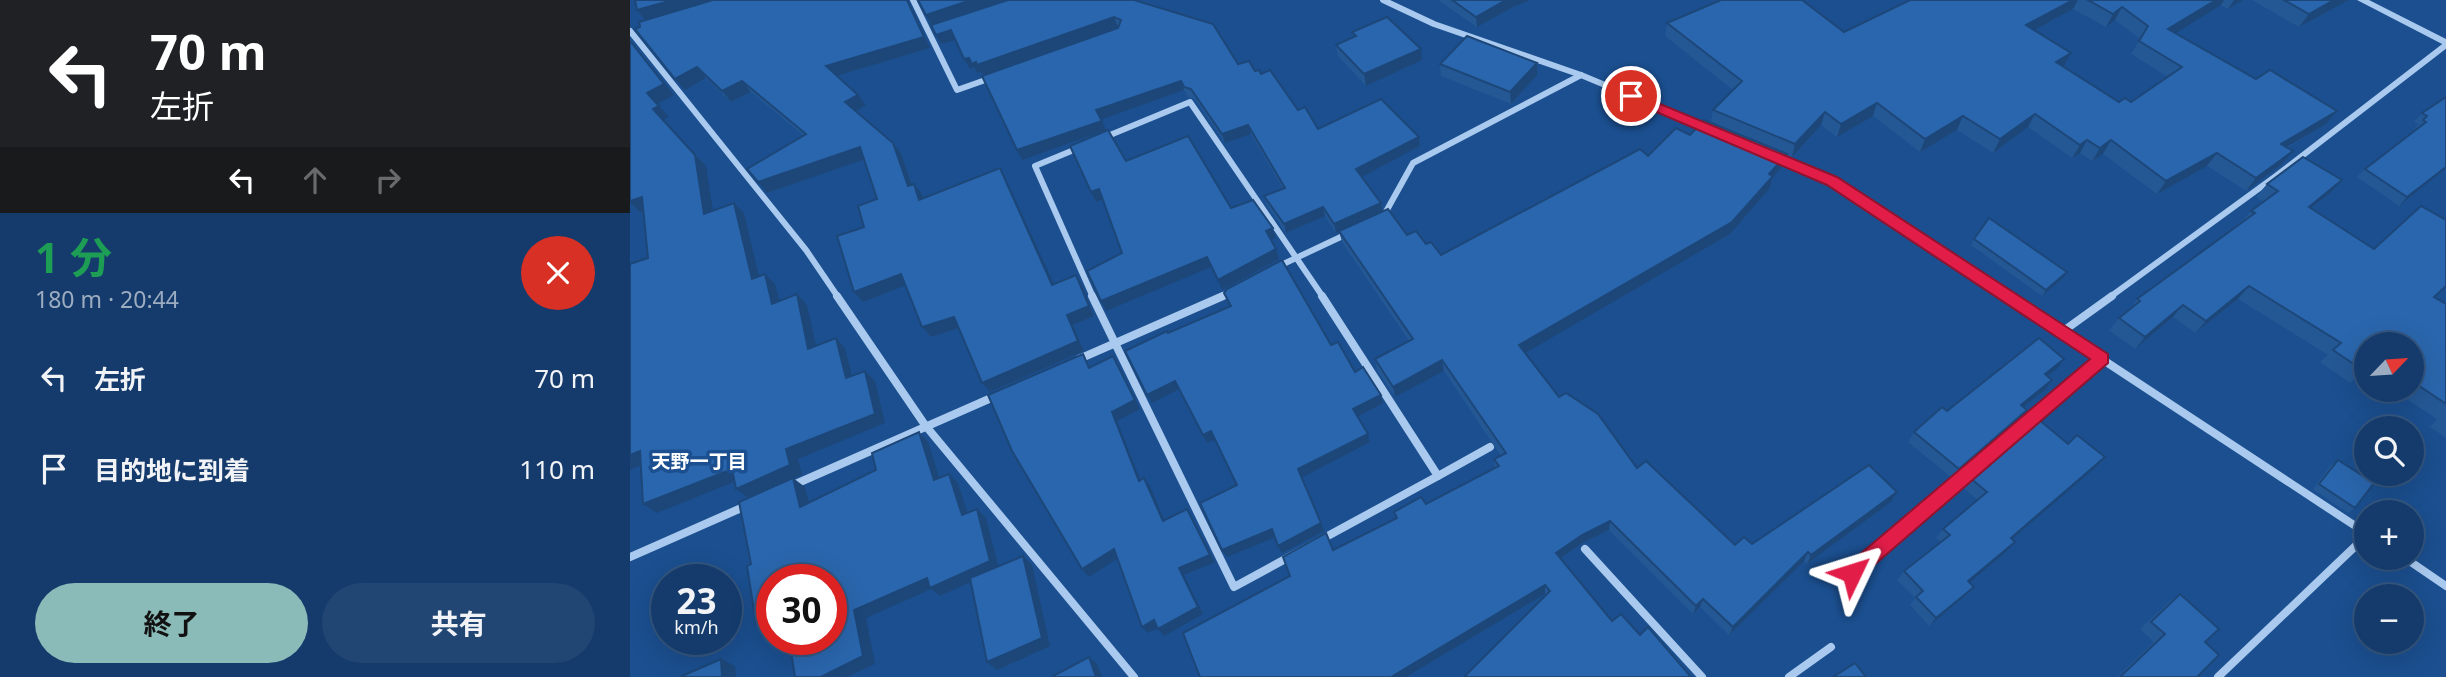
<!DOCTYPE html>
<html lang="ja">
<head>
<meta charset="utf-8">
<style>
	:root { --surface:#143b6b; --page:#214673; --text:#f1f3f6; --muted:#9dadc1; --line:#33557e; --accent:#8bbbb9 }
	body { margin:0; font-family:"Noto Sans","Noto Sans JP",sans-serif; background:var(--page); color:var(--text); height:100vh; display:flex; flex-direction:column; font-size:26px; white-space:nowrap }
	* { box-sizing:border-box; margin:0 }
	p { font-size:23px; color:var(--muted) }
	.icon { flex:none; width:38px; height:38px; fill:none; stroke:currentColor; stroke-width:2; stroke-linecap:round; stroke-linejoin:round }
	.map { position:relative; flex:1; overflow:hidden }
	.side { display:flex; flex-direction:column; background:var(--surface); width:630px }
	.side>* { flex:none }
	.top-card { background:#202124; color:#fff; overflow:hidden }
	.needle { width:46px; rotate:65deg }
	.fabs { position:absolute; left:1724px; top:332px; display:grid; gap:14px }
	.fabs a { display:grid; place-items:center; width:70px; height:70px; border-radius:50%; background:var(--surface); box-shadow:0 7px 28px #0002,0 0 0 2px var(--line); font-size:35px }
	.speed { position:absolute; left:21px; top:564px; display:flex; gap:14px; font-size:35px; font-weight:700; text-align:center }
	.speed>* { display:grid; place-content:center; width:91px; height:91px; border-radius:50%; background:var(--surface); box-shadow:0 7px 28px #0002,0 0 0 2px var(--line); line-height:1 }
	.speed small { font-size:18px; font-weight:400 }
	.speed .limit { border:10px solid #d22; background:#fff; color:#111 }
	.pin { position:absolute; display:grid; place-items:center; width:60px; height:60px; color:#fff; margin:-30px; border:4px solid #fff; border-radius:50%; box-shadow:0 2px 7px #0007 }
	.me { position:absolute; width:77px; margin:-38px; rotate:49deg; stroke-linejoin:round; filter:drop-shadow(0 0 5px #0008) }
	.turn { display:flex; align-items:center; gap:24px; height:147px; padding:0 35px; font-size:32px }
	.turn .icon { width:91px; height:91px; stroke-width:2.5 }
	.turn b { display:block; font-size:49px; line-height:60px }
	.lanes { display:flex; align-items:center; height:66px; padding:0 35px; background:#0003; justify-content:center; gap:35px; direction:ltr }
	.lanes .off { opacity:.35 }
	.round { display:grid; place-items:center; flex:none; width:74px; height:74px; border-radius:37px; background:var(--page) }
	.head { display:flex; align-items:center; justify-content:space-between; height:119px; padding:0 35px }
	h1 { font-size:42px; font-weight:700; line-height:52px; color:#1e9e55 }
	.cta { display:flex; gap:14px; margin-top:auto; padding:14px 35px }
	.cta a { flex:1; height:80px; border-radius:42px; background:var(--accent); color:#111; font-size:28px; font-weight:700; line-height:80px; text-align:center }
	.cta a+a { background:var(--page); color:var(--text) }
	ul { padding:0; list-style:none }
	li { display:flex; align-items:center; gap:21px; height:91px; padding:0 35px }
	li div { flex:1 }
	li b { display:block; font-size:26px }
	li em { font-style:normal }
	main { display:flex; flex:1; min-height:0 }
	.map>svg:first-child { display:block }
</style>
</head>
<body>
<main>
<section class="side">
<div class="top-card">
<div class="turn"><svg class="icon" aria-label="left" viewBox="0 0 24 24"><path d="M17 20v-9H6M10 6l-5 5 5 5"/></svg><div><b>70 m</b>左折</div></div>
<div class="lanes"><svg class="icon" aria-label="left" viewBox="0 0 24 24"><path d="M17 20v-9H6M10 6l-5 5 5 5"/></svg><svg class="icon off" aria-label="ahead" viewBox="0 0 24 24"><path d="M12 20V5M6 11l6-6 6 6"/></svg><svg class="icon off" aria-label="right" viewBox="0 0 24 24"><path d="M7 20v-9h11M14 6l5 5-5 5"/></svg></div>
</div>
<div class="head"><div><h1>1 分</h1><p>180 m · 20:44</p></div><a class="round" style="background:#d93025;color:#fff"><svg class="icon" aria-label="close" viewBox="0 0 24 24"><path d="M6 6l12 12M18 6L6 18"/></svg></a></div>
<ul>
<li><svg class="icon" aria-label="left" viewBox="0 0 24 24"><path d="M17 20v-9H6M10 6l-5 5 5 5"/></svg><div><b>左折</b></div><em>70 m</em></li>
<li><svg class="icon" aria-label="arrive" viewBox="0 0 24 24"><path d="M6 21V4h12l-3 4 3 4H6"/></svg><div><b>目的地に到着</b></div><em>110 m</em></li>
</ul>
<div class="cta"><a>終了</a><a>共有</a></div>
</section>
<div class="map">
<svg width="1816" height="677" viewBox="0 0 1816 677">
	<rect width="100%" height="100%" fill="#1b4f8f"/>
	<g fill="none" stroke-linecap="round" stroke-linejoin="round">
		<g stroke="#a9c9ee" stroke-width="6">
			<path d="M283 0 327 90 361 78"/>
			<path d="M753 0 804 24 951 75 1078 128"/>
			<path d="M0 31 176 250 208 297"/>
			<path d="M1147 158 1203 181 1379 297"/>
			<path d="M753 217 783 163 951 75"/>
			<path d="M649 266 717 234"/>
			<path d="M463 297 405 166 560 102 693 297"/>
			<path d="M589 297 601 292"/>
			<path d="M1480 297 1646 176 1816 45"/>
		</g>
		<g stroke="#a9c9ee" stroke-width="8">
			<path d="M207 296 295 425 504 677"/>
			<path d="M462 296 604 587 808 476 692 296"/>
			<path d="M1376 296 1736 533"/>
			<path d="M1432 332 1482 296"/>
			<path d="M449 359 593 296"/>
			<path d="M808 476 860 447"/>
			<path d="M161 486 368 395"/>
			<path d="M955 549 1072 677"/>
			<path d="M0 557 118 505"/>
			<path d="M1775 558 1816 586"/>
			<path d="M1221 573 1472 359"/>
			<path d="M1159 677 1201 647"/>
			<path d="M1588 677 1736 536"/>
		</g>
		<path fill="#a9c9ee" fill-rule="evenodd" d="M1727 0H1739L1816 39V46Z"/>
	</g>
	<g fill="#245895" fill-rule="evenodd">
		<path d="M504 0 608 64 631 74 688 129 789 137 790 146 731 177 751 203 753 211 777 235 796 244 811 255 1018 156 1081 123 1083 110 1103 90 1035 36 1037 23 1214 32 1280 0H1613L1598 9 1591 5 1545 33 1626 79 1707 111 1696 124 1657 148 1663 151 1652 164 1616 191 1577 166 1527 194 1473 154 1462 161 1450 153 1442 158 1398 127 1363 153 1327 130 1290 152 1243 116 1207 137 1191 125 1162 157 1156 155 1153 166 1142 178 1140 188 1100 234 895 352 929 397 1007 468 1105 545 1122 544 1261 502 1177 564 1174 561 1099 635 1070 607 1063 614 979 530 951 544 930 559 982 621 1010 635 1061 677 915 594 776 677H570L660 576 703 550 766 519 764 512 796 504 865 468 864 459 871 456 814 371 765 397 747 370 745 359 779 341 712 242 709 231 706 233 695 216 656 233 637 205 634 196 653 189 621 134 595 143 565 99 558 97 554 90 471 119 392 160 489 27 353 75 351 72 347 73 344 67 340 69 325 40 311 44 306 35ZM1443 9 1476 27 1485 20 1510 39 1501 54 1538 77 1501 102H1489L1434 67V66L1405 30Z"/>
		<path d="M808 0H901L883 7 847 27Z"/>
		<path d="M1622 0H1719L1669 27Z"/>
		<path d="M7 10 300 48 207 76 236 105 226 111 271 153 282 185 292 194 293 198 376 179 424 285 446 275 452 285 464 316 443 325 454 351 360 392 329 328 301 337 292 327 276 285 233 302 234 227 247 199 234 159 137 193 173 135 121 92 101 102 76 78 55 90 10 27 15 20Z"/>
		<path d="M722 32 792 60 736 86 708 56 706 45 723 37Z"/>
		<path d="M907 63V75L881 104 811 76 810 64Z"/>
		<path d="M1816 97V168L1769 206 1727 177 1735 169 1786 130 1784 129 1788 124 1784 122 1792 113Z"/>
		<path d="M1712 180 1700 193 1681 208 1816 304V438L1800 427 1807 419 1763 390H1782V345H1736V379L1730 374 1720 383 1690 362 1698 355 1608 299 1565 333 1543 317 1505 349 1479 330 1489 318 1498 311 1507 299 1610 223 1621 211 1633 202 1626 197 1637 184Z"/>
		<path d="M1344 239 1433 278 1412 296 1341 245Z"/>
		<path d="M1427 369 1417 376 1422 380 1415 390 1393 407 1397 410 1390 420 1322 478 1278 442 1284 432 1317 411Z"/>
		<path d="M1438 444 1475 457 1466 467 1382 539 1377 551 1339 583 1336 595 1299 626 1280 605 1285 598 1267 580 1274 571 1311 542 1306 538 1313 529 1348 500 1332 487 1339 477Z"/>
		<path d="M1708 460 1725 508 1718 513 1683 489 1701 465Z"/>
		<path d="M1550 594 1575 642 1567 677H1487L1524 642 1510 629 1539 602Z"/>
	</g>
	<g fill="#1d4779">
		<path d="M43 0H88L16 21 7 10Z"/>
		<path d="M277 0H278L300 48 203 77 196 66Z"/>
		<path d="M341 0H375L301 24 296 15Z"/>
		<path d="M876 0H901L883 7 847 27 846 17Z"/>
		<path d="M1443 0H1448L1443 9 1390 38 1396 25Z"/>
		<path d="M1586 0H1594L1591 5 1530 43 1538 29Z"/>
		<path d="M1604 0H1613L1598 9Z"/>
		<path d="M1704 0H1719L1669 27 1679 14Z"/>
		<path d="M1492 7 1485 20 1476 27 1483 14Z"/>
		<path d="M484 17 488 27 353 75 351 72 347 73 344 67 340 69 334 59Z"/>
		<path d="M321 30 326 40 311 44 306 35Z"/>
		<path d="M0 40 2 43 44 95 27 104 17 93Z"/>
		<path d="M791 49 792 60 736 86 734 74Z"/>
		<path d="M1441 53 1434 66 1419 75 1426 62Z"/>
		<path d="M907 63V75L881 104 880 92Z"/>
		<path d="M67 67 76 78 55 90 45 79Z"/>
		<path d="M112 81 121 92 101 102 92 91Z"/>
		<path d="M551 81 554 90 470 120 466 110Z"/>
		<path d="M228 95 236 105 223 113 215 102Z"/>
		<path d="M1247 103 1243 116 1207 137 1211 124Z"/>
		<path d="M29 106 39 117 33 120 23 109Z"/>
		<path d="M1707 111 1696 124 1640 157 1651 144Z"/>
		<path d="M1195 112 1191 125 1162 157 1165 144Z"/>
		<path d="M1405 114 1398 127 1363 153 1370 139Z"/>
		<path d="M1333 116 1327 130 1290 152 1295 139Z"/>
		<path d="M472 121 476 130 392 160 387 150Z"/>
		<path d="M618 125 621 134 595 143 592 134Z"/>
		<path d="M789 137 790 146 728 179 726 169Z"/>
		<path d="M1457 140 1450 153 1442 158 1450 145Z"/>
		<path d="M1481 140 1473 154 1462 161 1470 148Z"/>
		<path d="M263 143 271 153 286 197 278 186Z"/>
		<path d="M230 147 238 158 137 193 128 182Z"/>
		<path d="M1663 151 1652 164 1616 191 1626 178Z"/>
		<path d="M1587 153 1577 166 1527 194 1536 181Z"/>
		<path d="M1157 154 1153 166 1142 178 1140 188 1100 234 890 356 889 345 1139 174Z"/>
		<path d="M65 155 76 166 85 225 74 214Z"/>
		<path d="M1816 167V168L1769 206 1777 197Z"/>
		<path d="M370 168 376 179 429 295 422 285Z"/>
		<path d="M1712 180 1700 193 1667 219 1679 207Z"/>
		<path d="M284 184 292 194 297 210 289 200Z"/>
		<path d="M469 189 474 199 466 202 461 192Z"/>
		<path d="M12 197 23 208 10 212 0 202V201Z"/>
		<path d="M104 203 114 213 132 289 122 279Z"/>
		<path d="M751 203 753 212 706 233 704 224Z"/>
		<path d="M693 207 695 216 656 233 654 224Z"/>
		<path d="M643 228 646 238 639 241 636 231Z"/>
		<path d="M646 249 649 259 592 290 588 280Z"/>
		<path d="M577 257 581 267 476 311 471 301Z"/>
		<path d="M1437 272 1433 278 1412 296 1416 290Z"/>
		<path d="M135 274 145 284 153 314 142 304Z"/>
		<path d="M271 274 279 284 233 302 224 292Z"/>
		<path d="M446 275 452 285 464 316 443 325 454 351 360 392 352 383 437 315Z"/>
		<path d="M1619 286 1608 299 1565 333 1576 321Z"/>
		<path d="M167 294 177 305 189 359 178 349Z"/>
		<path d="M1553 305 1543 317 1505 349 1515 337Z"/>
		<path d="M324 317 332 327 301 337 292 327Z"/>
		<path d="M206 338 215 348 225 388 216 378Z"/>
		<path d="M483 356 510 409 487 421 514 489 509 481 482 412Z"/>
		<path d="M1434 359 1427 369 1407 384 1415 374Z"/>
		<path d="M812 360 814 371 765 397 763 387Z"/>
		<path d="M235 371 245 381 255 423 168 459 172 475 119 498 106 489 156 449Z"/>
		<path d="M1422 380 1415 390 1383 415 1391 405Z"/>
		<path d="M545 381 549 389 522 403 517 395Z"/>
		<path d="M751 395 753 403 725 418 723 409Z"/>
		<path d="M1397 410 1390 420 1322 478 1329 469Z"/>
		<path d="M581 431 586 439 577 443 573 435Z"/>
		<path d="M289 432 298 442 313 490 304 480Z"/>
		<path d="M738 434 740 442 671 478 668 469Z"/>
		<path d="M10 451 23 460 0 470V455Z"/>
		<path d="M1475 457 1466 467 1373 547 1381 538Z"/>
		<path d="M102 469 114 478 27 513 13 504Z"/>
		<path d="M319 474 328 483 341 524 332 515Z"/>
		<path d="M163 478 175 487 182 516 170 507Z"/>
		<path d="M514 478 520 486 538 529 533 521Z"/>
		<path d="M1267 492 1261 502 1177 564 1181 555Z"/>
		<path d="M347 509 356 518 369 569 310 596 301 589 236 618 245 664 217 677H191L224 610Z"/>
		<path d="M557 509 585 562 554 575 573 614 534 636 528 629 549 568Z"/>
		<path d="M980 521 979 530 951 544 925 562 926 553 952 535Z"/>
		<path d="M691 523 694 531 652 553 648 546Z"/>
		<path d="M642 529 646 537 597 557 592 550Z"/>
		<path d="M1385 542 1377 551 1331 590 1338 581Z"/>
		<path d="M484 549 490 557 459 577 452 569Z"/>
		<path d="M1178 552 1174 561 1099 635 1103 627Z"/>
		<path d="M393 556 402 565 420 646 367 670 357 662Z"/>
		<path d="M915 585V594L776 677H761Z"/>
		<path d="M1344 587 1336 595 1299 626 1306 618Z"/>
		<path d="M1073 599 1070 607 1063 614 1066 606Z"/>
		<path d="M142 617V630L139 632 126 624Z"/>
		<path d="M524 620 530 627 518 633 512 627Z"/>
		<path d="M459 657 467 664 472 677H466Z"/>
		<path d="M91 659 105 666 106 677H92Z"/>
	</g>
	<g fill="#2a66ad" stroke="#1d4779" stroke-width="2">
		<path d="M5 0H43L7 10Z"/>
		<path d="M83 0H277L294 37 196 66 228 95 215 102 263 143 278 186 284 184 289 200 370 168 422 285 446 275 459 306 437 315 448 341 352 383 324 317 292 327 271 274 224 292 207 236 234 227 228 206 247 199 230 147 128 182 117 169 176 134 112 81 92 91 67 67 45 79 5 29 10 27 9 22Z"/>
		<path d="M288 0H341L296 15Z"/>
		<path d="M378 0H504L583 24 608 64 619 61 625 71 629 70 631 74 640 70 668 110 675 107 688 129 751 99 789 137 726 169 751 203 704 224 693 207 654 224 634 196 655 188 618 125 592 134 561 89 554 87 551 81 466 110 472 121 387 150 352 76 488 28 491 20 484 17 347 65 346 62 342 64 339 58 334 59 321 30 306 35 301 25Z"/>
		<path d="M822 0H876L846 17Z"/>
		<path d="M1091 0H1172L1214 32 1280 0H1443L1396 25 1441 53 1426 62 1489 102 1495 98 1501 102 1552 67 1509 41 1518 26 1492 7 1483 14 1458 0H1586L1538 29 1626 79 1640 70 1707 111 1651 144 1663 151 1626 178 1587 153 1536 181 1481 140 1470 148 1457 140 1450 145 1405 114 1370 139 1333 116 1295 139 1247 103 1211 124 1195 112 1165 144 1083 110 1112 81 1037 23Z"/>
		<path d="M1654 0H1704L1679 14Z"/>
		<path d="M757 17 791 49 734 74 706 45 726 36 722 32Z"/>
		<path d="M837 36 907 63 880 92 810 64Z"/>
		<path d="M0 41 34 84 17 93 29 106 23 109 65 155 74 214 104 203 122 279 135 274 142 304 167 294 178 349 206 338 216 378 235 371 245 414 156 449 160 465 106 489 102 469 13 504 10 451 0 455V264L18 258 12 197 0 201Z"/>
		<path d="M1816 97V167L1777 197 1735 169 1796 122 1793 120 1797 116 1792 113Z"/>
		<path d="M1074 120 1157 154 1139 174 1143 176 1102 222 889 345 929 397 936 393 968 414 1007 468 1016 461 1105 545 1114 537 1122 544 1239 465 1267 492 1181 555 1178 552 1103 627 1073 599 1066 606 980 521 952 535 926 553 982 621 991 614 1010 635 1018 627 1061 677H834L920 591 915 585 761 677H570L553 633 660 576 653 557 696 533 703 550 767 518 764 512 791 497 796 504 869 466 864 459 876 453 812 360 763 387 745 359 783 339 709 231 758 209 777 235 786 231 796 244 801 242 811 255 1010 149 1018 156 1046 128 1060 135Z"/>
		<path d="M478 130 496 161 558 136 601 208 623 200 643 228 636 231 646 249 588 280 577 257 471 301 457 271 492 253 469 189 461 192 440 146Z"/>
		<path d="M1673 157 1712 180 1679 207 1744 249 1791 206 1816 220V286L1804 297 1816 304V404L1782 381V345H1736V369L1734 371 1703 350 1711 343 1619 286 1576 321 1553 305 1515 337 1489 318 1510 301 1507 299 1625 213 1621 211 1648 191 1637 184Z"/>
		<path d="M1359 218 1437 272 1416 290 1344 239Z"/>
		<path d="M652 260 701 345 708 342 725 372 733 367 751 395 723 409 738 434 668 469 691 523 648 546 642 529 592 550 570 503 607 485 581 431 573 435 545 381 517 395 495 351 537 331 538 333 601 306 594 293 597 289Z"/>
		<path d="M1409 338 1434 359 1415 374 1422 380 1391 405 1397 410 1329 469 1284 432 1312 407 1317 411Z"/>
		<path d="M453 354 459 368 483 356 505 400 482 412 509 481 514 478 533 521 557 509 580 555 549 568 568 607 528 629 524 620 512 627 484 549 452 569 382 451 358 395Z"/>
		<path d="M1408 419 1438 444 1447 435 1475 457 1381 538 1385 542 1338 581 1344 587 1306 618 1286 597 1293 591 1274 571 1320 535 1313 529 1357 492 1339 477Z"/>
		<path d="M289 432 304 480 319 474 332 515 347 509 360 561 300 588 297 578 224 610 233 656 191 677H165L159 639H201V579H142V617L126 624 117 566 121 564 109 502 163 478 170 507 246 470 242 453Z"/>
		<path d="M1708 460 1744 483 1725 508 1689 484Z"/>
		<path d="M393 556 412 638 357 662 340 578Z"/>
		<path d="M1550 594 1589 629 1575 642 1589 655 1567 677H1490L1535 634 1521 622Z"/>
		<path d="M459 657 466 677H423V676Z"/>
		<path d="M91 659 92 677H50Z"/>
		<path d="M1225 663 1236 677H1203Z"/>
	</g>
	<path fill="#e11d48" stroke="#92132f" stroke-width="2" d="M1001 92 1207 177 1478 354V363L1228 579 1222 582 1215 579 1212 573 1215 567 1460 359 1197 185 996 99V93Z"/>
	<g text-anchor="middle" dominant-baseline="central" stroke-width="7" stroke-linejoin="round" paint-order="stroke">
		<g font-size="19" font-weight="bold" fill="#fff" stroke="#1b4f8f">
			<text x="69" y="461">天野一丁目</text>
		</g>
	</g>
</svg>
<div class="fabs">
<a><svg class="needle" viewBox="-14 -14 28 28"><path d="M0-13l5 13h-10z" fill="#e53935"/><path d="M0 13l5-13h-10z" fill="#9dadc1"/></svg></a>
<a><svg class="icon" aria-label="search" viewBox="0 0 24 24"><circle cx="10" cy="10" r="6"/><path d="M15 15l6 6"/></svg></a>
<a>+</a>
<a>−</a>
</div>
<div class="speed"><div>23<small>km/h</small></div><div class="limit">30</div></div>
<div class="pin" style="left:1001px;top:96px;background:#d93025"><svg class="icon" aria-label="arrive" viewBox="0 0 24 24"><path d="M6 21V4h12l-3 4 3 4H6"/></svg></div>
<svg class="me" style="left:1222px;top:573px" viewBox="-20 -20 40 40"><path d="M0-17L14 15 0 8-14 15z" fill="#e11d48" stroke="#fff" stroke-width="4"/></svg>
</div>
</main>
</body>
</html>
